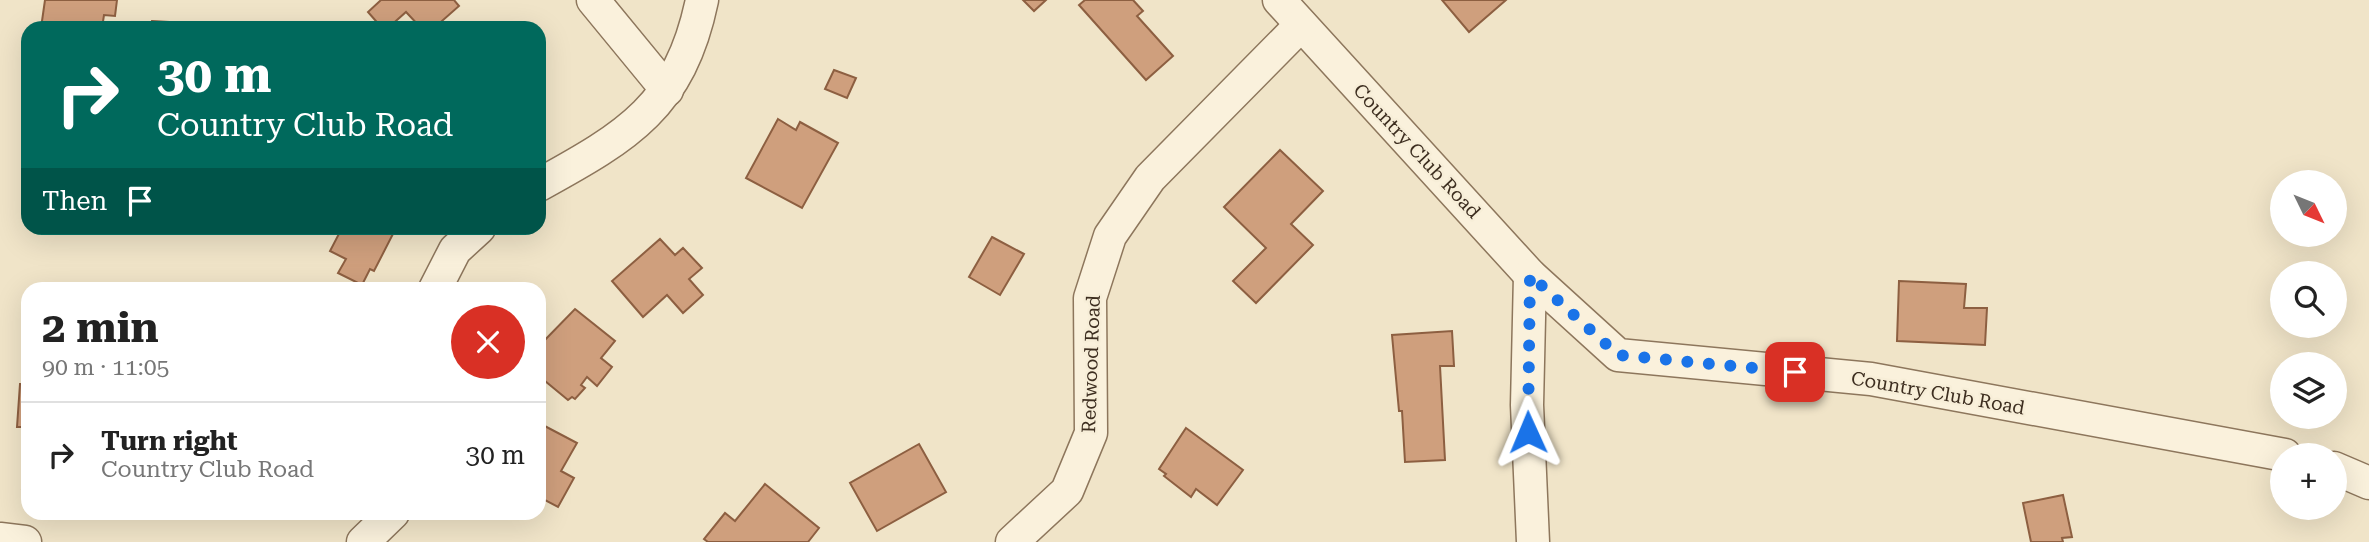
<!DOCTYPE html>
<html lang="en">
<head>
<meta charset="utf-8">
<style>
	:root { --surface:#fff; --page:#f6f6f6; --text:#222; --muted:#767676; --line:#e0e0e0 }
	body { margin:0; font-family:"Roboto Serif",serif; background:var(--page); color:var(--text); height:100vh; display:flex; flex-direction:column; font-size:26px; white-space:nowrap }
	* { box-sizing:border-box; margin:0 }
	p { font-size:23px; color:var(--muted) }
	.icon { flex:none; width:38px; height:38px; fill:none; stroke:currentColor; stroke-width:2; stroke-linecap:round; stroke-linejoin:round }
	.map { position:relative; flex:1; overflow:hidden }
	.panel { position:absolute; left:21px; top:282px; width:525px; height:238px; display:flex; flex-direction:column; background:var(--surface); border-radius:21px; box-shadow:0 7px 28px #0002 }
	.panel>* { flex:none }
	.hud { position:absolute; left:21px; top:21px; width:525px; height:214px; border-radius:21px; box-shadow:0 7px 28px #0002; background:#00695c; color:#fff; overflow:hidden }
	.needle { width:46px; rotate:133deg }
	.fabs { position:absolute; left:2270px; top:170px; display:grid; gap:14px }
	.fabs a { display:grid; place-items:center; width:77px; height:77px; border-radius:50%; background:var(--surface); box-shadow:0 7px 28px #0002; font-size:35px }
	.pin { position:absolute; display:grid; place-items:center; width:60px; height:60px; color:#fff; margin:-30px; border-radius:14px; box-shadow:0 4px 10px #0006 }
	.me { position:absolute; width:77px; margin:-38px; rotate:359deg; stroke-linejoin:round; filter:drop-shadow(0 0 5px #0008) }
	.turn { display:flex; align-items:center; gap:24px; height:147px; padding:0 21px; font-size:32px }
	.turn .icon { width:91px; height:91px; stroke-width:2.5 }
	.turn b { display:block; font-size:49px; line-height:60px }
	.then { display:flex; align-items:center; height:66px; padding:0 21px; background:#0003; gap:14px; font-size:26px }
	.round { display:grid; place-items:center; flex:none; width:74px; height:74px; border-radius:37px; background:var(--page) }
	.head { display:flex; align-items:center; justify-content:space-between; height:119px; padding:0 21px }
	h1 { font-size:42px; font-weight:700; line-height:52px }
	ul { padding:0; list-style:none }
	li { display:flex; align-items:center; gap:21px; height:105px; padding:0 21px; border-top:2px solid var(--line) }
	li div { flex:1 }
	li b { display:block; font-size:26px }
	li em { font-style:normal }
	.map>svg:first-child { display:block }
</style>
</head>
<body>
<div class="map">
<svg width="2369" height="542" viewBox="0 0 2369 542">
	<rect width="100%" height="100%" fill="#f0e4c8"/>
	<g fill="#cf9f7d" stroke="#8d5f41" stroke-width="2">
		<path d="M45 0H117L115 16 104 15 102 28H41Z"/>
		<path d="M381 0H454L459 6 434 28H421L406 12 388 28H382L368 12Z"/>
		<path d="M1023 0H1046L1034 11Z"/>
		<path d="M1085 0H1133L1143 11 1137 16 1173 56 1146 80 1079 5Z"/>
		<path d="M1442 0H1506L1469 32Z"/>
		<path d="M152 21 186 23V28H151Z"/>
		<path d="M834 70 856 78 847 98 825 89Z"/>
		<path d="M778 119 796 130 800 122 838 143 802 208 746 178Z"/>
		<path d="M1280 150 1323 191 1291 224 1313 245 1256 303 1233 281 1266 248 1224 207Z"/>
		<path d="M342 228H396L374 271 370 269 362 285 338 273 346 259 330 251Z"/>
		<path d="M992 237 1024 254 1000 295 969 277Z"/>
		<path d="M660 239 675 255 683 248 702 268 689 279 703 295 683 313 667 295 643 317 612 281Z"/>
		<path d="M1899 281 1966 284 1964 308H1987L1985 345 1897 341Z"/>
		<path d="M575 309 615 341 601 358 612 367 597 386 587 377 581 385 585 388 575 399 572 397 568 400 539 376V346Z"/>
		<path d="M1452 331 1454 366H1440L1445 460 1405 462 1402 411H1399L1392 335Z"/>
		<path d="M20 384H28V490L22 489 27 427H17Z"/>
		<path d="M539 423 577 443 561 471 574 478 558 507 539 497Z"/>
		<path d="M1186 428 1243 470 1217 505 1196 489 1191 497 1164 476 1166 474 1159 469Z"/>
		<path d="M919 444 946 492 877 531 850 483Z"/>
		<path d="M765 484 819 528 808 542H708L704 539 725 513 735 521Z"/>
		<path d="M2063 495 2072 537 2062 538 2063 542H2031L2023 503Z"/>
	</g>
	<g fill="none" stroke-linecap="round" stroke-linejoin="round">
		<defs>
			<g id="minor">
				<path d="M593 0 667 90"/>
				<path d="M1279 0 1530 275 1618 355 1871 379 2285 455"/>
				<path d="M539 185C628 136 680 106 702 0"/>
				<path d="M1530 275 1527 405 1533 542"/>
				<path d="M435 289 455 250 479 228"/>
				<path d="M2334 468 2369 483"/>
				<path d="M0 539 25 542"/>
				<path d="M363 542 393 513"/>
				<path d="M1012 542 1067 491 1091 433 1090 298 1110 236 1150 178 1301 25"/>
			</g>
		</defs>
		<use href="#minor" stroke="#8d765c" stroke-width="35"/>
		<use href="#minor" stroke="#faf1dc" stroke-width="32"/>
	</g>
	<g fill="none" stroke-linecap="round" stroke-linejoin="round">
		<path stroke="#1a73e8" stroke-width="12" stroke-dasharray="0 21.6" d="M1528 432 1530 275 1618 355 1795 372"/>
	</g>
	<g text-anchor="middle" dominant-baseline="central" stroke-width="5" stroke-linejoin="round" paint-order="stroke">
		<g font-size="19" fill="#3d2e20" stroke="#f7eed8">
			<text transform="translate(1417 151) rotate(47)">Country Club Road</text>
			<text transform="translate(1091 364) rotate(-88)">Redwood Road</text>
			<text transform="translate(1938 393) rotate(10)">Country Club Road</text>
		</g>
	</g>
</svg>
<div class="fabs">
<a><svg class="needle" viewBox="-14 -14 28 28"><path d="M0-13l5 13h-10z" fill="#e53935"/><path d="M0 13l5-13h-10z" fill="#767676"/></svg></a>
<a><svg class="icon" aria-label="search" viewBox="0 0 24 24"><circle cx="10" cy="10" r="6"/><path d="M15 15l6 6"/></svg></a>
<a><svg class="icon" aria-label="layers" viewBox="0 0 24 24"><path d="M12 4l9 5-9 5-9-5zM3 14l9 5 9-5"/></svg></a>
<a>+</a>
</div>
<div class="pin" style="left:1795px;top:372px;background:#d93025"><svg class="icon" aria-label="arrive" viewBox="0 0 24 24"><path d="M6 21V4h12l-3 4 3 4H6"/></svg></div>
<svg class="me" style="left:1528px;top:432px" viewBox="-20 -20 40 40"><path d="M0-17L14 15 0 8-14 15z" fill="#1a73e8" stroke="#fff" stroke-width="4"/></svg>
<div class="hud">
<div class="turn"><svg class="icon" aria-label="right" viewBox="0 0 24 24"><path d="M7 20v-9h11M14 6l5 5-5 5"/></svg><div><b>30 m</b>Country Club Road</div></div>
<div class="then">Then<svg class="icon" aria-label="arrive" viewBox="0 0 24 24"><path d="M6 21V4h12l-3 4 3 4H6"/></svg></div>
</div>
<section class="panel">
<div class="head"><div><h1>2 min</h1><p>90 m · 11:05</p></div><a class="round" style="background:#d93025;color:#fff"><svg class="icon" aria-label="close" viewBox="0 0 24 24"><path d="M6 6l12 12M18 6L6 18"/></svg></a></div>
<ul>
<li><svg class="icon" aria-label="right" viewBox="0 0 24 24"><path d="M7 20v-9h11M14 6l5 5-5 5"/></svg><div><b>Turn right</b><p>Country Club Road</p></div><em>30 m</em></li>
</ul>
</section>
</div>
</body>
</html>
